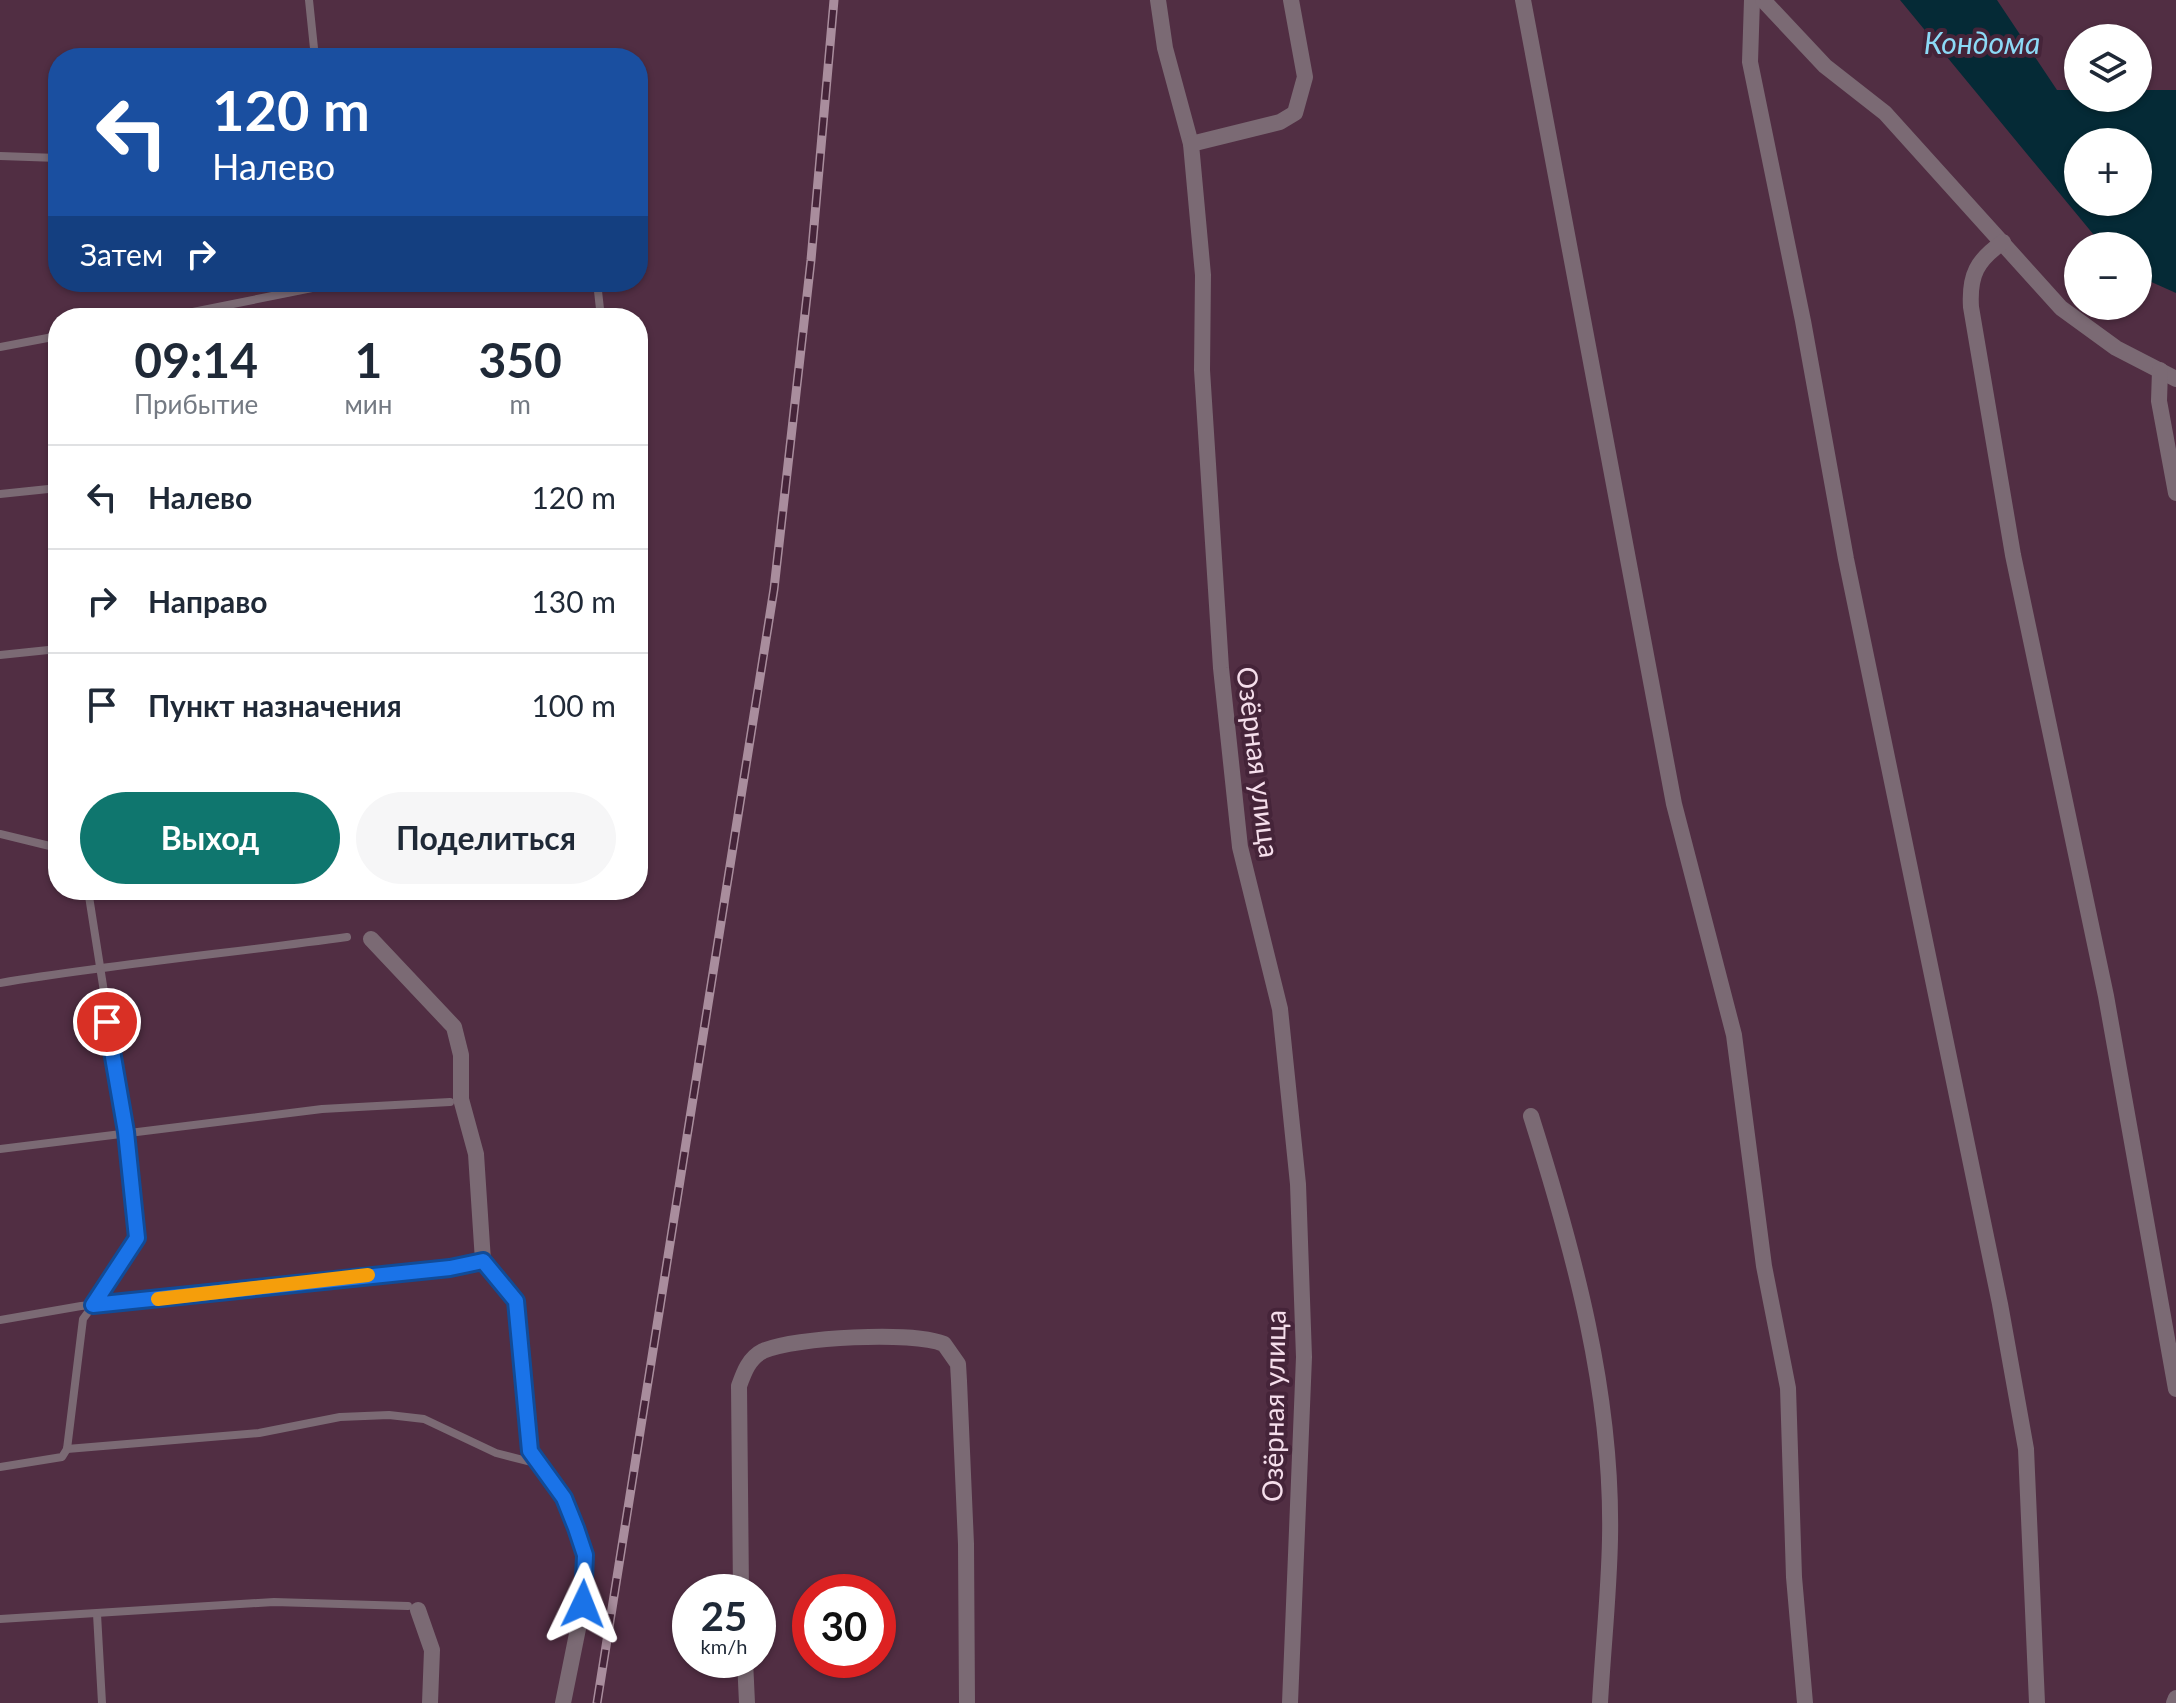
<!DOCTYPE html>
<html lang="ru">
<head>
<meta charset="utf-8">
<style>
	:root { --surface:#fff; --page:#f6f6f7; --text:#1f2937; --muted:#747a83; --line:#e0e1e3; --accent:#0f766e }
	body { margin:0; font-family:Lato,sans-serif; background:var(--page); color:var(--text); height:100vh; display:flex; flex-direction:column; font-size:30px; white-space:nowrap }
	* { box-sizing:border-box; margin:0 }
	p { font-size:26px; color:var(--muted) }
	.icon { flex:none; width:44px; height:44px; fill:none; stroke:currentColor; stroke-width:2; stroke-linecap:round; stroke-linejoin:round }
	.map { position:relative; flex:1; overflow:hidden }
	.panel { position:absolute; left:48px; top:308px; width:600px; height:592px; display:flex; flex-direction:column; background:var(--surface); border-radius:32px; box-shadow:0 2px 6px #0004 }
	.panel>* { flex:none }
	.top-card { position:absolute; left:48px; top:48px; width:600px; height:244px; border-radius:32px; box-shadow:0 2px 6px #0004; background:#1a4fa0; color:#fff; overflow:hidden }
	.buttons { position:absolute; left:2064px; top:24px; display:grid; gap:16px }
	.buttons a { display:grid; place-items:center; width:88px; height:88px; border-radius:50%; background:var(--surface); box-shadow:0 2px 6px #0004; font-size:40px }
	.speed { position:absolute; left:672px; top:1574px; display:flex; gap:16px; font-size:40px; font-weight:700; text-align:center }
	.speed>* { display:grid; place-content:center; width:104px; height:104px; border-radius:50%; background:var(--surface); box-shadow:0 2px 6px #0004; line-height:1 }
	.speed small { font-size:20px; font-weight:400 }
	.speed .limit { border:12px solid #d22; background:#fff; color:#111 }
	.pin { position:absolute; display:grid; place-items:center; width:68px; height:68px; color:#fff; margin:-34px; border:4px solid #fff; border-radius:50%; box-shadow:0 2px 8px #0007 }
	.me { position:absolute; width:88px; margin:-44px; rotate:2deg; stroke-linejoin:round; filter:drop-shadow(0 0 6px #0008) }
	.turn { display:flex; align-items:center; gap:28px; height:168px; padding:0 32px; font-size:36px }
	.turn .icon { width:104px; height:104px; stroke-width:2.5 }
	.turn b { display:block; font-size:56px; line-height:68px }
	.then { display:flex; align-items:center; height:76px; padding:0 32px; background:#0003; gap:16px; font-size:30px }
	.eta { display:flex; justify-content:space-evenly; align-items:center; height:136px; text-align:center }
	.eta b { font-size:48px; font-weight:700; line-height:56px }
	.action { display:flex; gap:16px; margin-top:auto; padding:16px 32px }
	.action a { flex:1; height:92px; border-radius:48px; background:var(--accent); color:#fff; font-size:32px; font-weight:700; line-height:92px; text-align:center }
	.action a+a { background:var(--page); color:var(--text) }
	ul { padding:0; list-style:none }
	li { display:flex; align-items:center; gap:24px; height:104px; padding:0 32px; border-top:2px solid var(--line) }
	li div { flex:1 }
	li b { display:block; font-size:30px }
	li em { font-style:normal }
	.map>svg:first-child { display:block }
</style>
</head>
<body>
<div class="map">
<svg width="2176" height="1703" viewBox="0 0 2176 1703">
	<rect width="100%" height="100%" fill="#512e43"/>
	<path fill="#052a36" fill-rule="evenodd" d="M1900 0H1997L2057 90H2078V98H2138V90H2176V293L2138 276V246H2103ZM2078 142H2138V202H2078Z"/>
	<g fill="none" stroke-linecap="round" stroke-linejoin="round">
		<g stroke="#7b6a74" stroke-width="8">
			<path d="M309 0 315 58"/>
			<path d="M0 156 58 158"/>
			<path d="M597 282 601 318"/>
			<path d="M163 318 342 282"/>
			<path d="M0 347 58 336"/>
			<path d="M0 494 58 488"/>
			<path d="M0 655 58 649"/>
			<path d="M0 834 58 848"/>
			<path d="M0 983C115 964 231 953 347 937"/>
			<path d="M0 1149 322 1109 450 1102"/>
			<path d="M0 1320 81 1306 450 1268 482 1261"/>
			<path d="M67 1449 259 1433 340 1417 389 1415 424 1419 496 1453 535 1463"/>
			<path d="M0 1467 62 1457 67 1449 83 1319 125 1262 137 1238 126 1132 88 890"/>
			<path d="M97 1614 102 1703"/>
			<path d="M0 1619 274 1602 408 1606"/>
		</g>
		<g stroke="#7b6a74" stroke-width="16">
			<path d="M1158 0 1165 48 1191 144"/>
			<path d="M1523 0 1674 804 1734 1035 1764 1266 1788 1388 1794 1577 1805 1703"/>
			<path d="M1752 0 1750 62 1803 321 1846 559 2000 1304 2026 1449 2037 1703"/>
			<path d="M1763 0 1825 66 1885 113 2061 308 2116 348 2176 379"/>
			<path d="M2003 242C1977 260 1969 275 1971 307L2013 555 2106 996 2176 1389"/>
			<path d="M2160 370 2159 401 2176 493"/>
			<path d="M371 939 454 1027 461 1055V1099L476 1154 483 1261 516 1301 530 1451 564 1498 585 1555 583 1604 563 1703"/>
			<path d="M1531 1116C1574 1252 1613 1394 1610 1539 1609 1593 1603 1648 1600 1703"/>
			<path d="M741 1592 739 1386C744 1372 749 1358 763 1351 796 1337 912 1331 944 1344L958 1364 959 1381 966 1544 967 1703"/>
			<path d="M418 1610 432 1650 430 1703"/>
			<path d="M745 1660 747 1703"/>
			<path d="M1290 1703 1304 1357 1298 1184 1280 1009 1240 847 1221 668 1202 370 1203 275 1191 144 1280 122 1295 113 1305 77 1291 0"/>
			<path d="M2174 1703 2176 1698"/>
		</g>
		<defs>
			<path id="rail" d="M597 1703 774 589 811 260 834 0"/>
		</defs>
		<use href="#rail" stroke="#a98d9d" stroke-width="9"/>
		<use href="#rail" stroke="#452439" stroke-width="6" stroke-dasharray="18" stroke-linecap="butt"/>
	</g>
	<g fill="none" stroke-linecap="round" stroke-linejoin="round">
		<defs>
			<path id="route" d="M107 1022 126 1132 137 1238 93 1305 450 1268 483 1261 516 1301 530 1451 564 1498 576 1528 585 1555 583 1604"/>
		</defs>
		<use href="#route" stroke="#114b97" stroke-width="20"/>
		<use href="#route" stroke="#1a73e8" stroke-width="14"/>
		<path stroke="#f59e0b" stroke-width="14" d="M158 1299 368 1275"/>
	</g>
	<g text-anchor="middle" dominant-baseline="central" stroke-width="8" stroke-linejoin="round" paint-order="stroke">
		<g font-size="28" fill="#f5deeb" stroke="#452439">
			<text transform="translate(1259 762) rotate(83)">Озёрная улица</text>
			<text transform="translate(1273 1406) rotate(-89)">Озёрная улица</text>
		</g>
		<g font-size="30" font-style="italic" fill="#8cdaf6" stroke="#452439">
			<text x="1982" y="42">Кондома</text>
		</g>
	</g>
</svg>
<div class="buttons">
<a><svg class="icon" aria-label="layers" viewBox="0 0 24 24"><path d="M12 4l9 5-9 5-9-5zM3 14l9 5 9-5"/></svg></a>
<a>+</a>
<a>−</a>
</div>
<div class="speed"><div>25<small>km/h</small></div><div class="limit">30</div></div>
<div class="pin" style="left:107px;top:1022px;background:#d93025"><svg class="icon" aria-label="arrive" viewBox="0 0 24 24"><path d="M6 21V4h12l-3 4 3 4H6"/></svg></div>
<svg class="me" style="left:583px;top:1604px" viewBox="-20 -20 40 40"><path d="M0-17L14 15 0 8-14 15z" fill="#1a73e8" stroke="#fff" stroke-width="4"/></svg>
<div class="top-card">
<div class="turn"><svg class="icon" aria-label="left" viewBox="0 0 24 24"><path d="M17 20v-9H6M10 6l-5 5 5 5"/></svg><div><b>120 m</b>Налево</div></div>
<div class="then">Затем<svg class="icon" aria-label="right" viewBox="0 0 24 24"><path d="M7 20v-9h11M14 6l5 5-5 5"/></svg></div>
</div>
<section class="panel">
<div class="eta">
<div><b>09:14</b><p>Прибытие</p></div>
<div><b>1</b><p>мин</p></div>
<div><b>350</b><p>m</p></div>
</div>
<ul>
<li><svg class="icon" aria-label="left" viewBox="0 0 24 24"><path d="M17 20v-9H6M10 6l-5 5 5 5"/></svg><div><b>Налево</b></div><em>120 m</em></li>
<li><svg class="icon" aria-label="right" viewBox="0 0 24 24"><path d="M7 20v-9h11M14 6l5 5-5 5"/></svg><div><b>Направо</b></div><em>130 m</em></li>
<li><svg class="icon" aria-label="arrive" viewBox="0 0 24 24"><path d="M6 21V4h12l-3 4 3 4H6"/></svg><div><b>Пункт назначения</b></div><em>100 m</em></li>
</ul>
<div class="action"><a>Выход</a><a>Поделиться</a></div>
</section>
</div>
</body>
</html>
